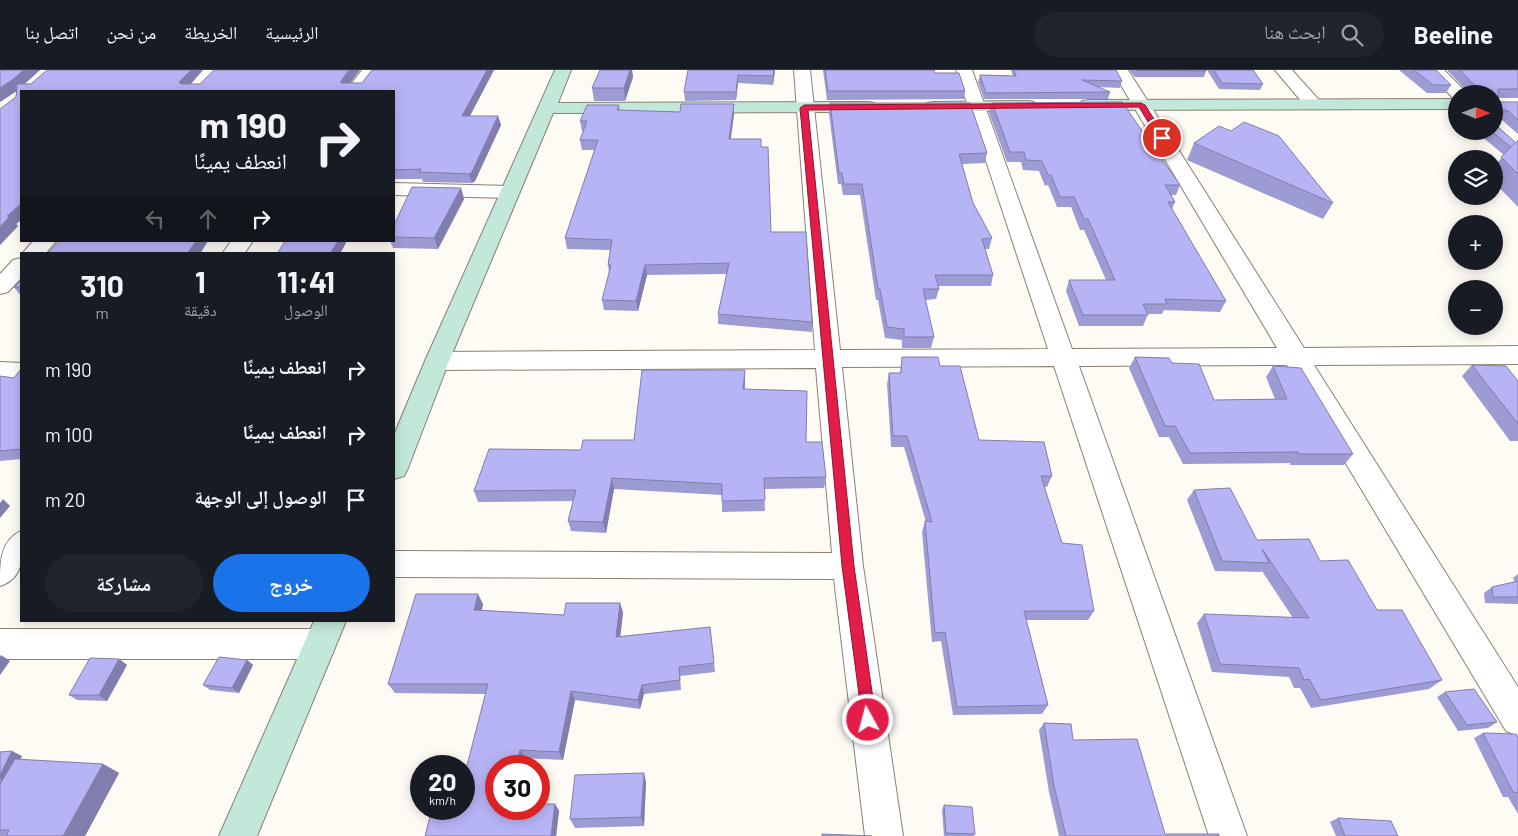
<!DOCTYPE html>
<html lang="ar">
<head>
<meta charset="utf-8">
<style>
	:root { --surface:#171b24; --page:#20242c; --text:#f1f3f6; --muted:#9ea1a6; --line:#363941; --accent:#1a73e8 }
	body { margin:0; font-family:Barlow,"Noto Naskh Arabic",sans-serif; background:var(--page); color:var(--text); direction:rtl; height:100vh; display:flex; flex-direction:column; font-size:19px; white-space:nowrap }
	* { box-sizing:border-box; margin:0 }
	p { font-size:16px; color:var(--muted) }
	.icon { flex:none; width:28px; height:28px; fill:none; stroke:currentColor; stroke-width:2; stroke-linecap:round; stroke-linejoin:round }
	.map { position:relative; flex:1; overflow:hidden; direction:ltr }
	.panel { position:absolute; left:20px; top:182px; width:375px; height:370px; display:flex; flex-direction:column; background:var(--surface); border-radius:0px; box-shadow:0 2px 12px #0003; direction:rtl }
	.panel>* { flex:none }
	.hud { position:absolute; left:20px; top:20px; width:375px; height:152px; border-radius:0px; box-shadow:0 2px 12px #0003; direction:rtl; background:#171b24; color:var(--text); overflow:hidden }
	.needle { width:32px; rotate:91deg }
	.tools { position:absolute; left:1448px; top:15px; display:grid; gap:10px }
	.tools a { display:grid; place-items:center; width:55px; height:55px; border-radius:50%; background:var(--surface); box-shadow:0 2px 12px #0003; font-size:25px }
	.speed { position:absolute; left:410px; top:685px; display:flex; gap:10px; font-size:25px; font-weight:700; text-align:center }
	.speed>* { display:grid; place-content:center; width:65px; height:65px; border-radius:50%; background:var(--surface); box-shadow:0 2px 12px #0003; line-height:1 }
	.speed small { font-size:12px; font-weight:400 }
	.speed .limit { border:8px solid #d22; background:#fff; color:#111 }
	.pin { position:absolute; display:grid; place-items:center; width:42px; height:42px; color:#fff; margin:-21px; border:2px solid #fff; border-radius:50%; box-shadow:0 1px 5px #0007 }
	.me { position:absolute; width:55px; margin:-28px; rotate:353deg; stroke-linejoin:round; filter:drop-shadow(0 0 4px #0008) }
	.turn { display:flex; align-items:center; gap:18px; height:105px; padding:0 25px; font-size:22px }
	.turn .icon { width:65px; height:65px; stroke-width:2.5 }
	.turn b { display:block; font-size:35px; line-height:42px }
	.lanes { display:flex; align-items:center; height:48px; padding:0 25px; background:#0003; justify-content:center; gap:25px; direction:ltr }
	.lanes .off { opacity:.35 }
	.eta { display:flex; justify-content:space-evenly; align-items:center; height:85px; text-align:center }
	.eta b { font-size:30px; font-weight:700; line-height:35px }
	.primary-button { display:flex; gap:10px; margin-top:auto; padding:10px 25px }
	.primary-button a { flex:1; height:58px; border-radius:30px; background:var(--accent); color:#fff; font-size:20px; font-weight:700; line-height:58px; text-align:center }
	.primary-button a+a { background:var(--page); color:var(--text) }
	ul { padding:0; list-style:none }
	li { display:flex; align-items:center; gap:15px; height:65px; padding:0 25px }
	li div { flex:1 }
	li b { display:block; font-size:19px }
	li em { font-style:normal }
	header { display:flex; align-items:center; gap:30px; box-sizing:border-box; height:70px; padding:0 25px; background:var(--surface); border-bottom:1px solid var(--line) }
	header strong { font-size:24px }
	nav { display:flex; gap:28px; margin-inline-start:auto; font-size:18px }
	.search { width:350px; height:45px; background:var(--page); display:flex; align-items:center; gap:12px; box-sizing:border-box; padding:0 18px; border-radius:28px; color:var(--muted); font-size:19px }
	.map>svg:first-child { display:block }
</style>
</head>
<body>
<header>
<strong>Beeline</strong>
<div class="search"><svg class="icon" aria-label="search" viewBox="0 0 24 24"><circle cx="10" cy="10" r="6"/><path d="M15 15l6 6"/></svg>ابحث هنا</div>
<nav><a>الرئيسية</a><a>الخريطة</a><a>من نحن</a><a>اتصل بنا</a></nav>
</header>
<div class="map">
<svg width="1518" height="766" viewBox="0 0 1518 766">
	<rect width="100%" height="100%" fill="#fefaf4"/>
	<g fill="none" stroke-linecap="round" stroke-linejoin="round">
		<defs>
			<g id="street">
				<path d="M362 0H379L364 21H346Z"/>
				<path d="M794 0H810L840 280 1048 279 956 0H972L1072 279 1277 278 1112 0H1128L1304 278 1518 276V294L1314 295 1518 617V666L1506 661 1287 295 1079 296 1247 766H1209L1054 296 842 297 863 496 903 766H865L834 509 394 507V481L832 483 816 298 437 300 428 297 425 291 428 285 437 282 815 280Z"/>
				<path d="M1275 0H1292L1319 30 1322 34 1319 38 1313 39 1307 38Z"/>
				<path d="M1426 0H1444L1468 24H1456V29L1453 28Z"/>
				<path d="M394 113 509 116 516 118 519 122 516 126 509 128 394 125Z"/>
				<path d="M33 171H56L45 184H22Z"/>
				<path d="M231 171H253L244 184H222Z"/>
				<path d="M21 188V208L8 222 0 224V204L13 190Z"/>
				<path d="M0 292 21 293V311L0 310Z"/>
				<path d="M21 461C22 485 26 507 0 516 0 492 0 471 21 461Z"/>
				<path d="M0 559H320L332 563 336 574 332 585 320 589H0Z"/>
			</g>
			<g id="secondary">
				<path d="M555 0H571L558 33 868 32 874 33 877 37 874 41 868 42 553 43 449 291 408 398 404 406 394 409V365L425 291Z"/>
				<path d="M1456 29V39L1088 40 1082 39 1079 35 1082 31 1088 30Z"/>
				<path d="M1028 31 1034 32 1037 36 1034 40 933 42 927 41 924 37 927 33 933 32Z"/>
				<path d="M314 551H346L257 766H219Z"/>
			</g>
		</defs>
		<use href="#street" stroke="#898172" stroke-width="2"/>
		<use href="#secondary" stroke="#898172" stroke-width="2"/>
		<use href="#street" fill="#fff" fill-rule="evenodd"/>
		<use href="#secondary" fill="#c2e8da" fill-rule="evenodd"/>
	</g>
	<g fill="#9d9bd3">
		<path d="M0 0H40L24 14H31L47 0H203L191 14H200L214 0H360L350 13H362L372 0H494L470 46H498L501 55 475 111 472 113 423 112 422 109H394V21H21V150L16 154 18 156 0 175V39L16 27V21L0 32Z"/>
		<path d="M600 0H632L633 7 625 31H594L592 18Z"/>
		<path d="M688 0H775L773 15 738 13 736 30 685 31 684 22Z"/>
		<path d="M823 0H934L935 3 965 21 964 29 827 30Z"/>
		<path d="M1011 0H1116L1122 11 1120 18 1098 17 1110 22 1108 29H984L978 12 980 5 1013 6Z"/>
		<path d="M1129 0H1206V1L1204 7H1135Z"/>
		<path d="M1207 0H1253L1263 14 1260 20 1219 19Z"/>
		<path d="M1399 0H1436L1451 15 1446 23H1427Z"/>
		<path d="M1447 0H1518V28H1498V32H1518V64L1502 50 1498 49V51L1495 55 1516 73 1518 70V137L1494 112V97L1504 85 1475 61H1494V24H1459L1464 18Z"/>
		<path d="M830 33 987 83 985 93 962 94 973 133 992 168 989 179H985L993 205 991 216H938L939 219 936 229 925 230 934 267 931 278H902V270L885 268 878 230H876L860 125H843L841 114H838L829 44Z"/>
		<path d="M992 33 1180 115 1176 125H1171L1175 132 1172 139 1226 231 1220 242 1164 240 1162 244H1148L1143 256H1079L1066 221 1069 210H1106L1084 160H1080L1071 137H1057L1048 115 1045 116 1039 101 1023 100 1021 92H1007L989 43Z"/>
		<path d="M734 34V44L731 69 761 77 771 162 812 252V262L718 254V244L727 204 647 205 638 241 604 240 602 230 609 203 608 195 610 180 567 179 565 168 595 80H582L580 70 584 61H582L580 51 619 35 620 41 680 42Z"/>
		<path d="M1194 73 1333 133 1323 149 1187 90Z"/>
		<path d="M461 118 464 129 438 179 393 178 390 171H394V155Z"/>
		<path d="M21 210V226L14 217Z"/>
		<path d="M902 287 940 296 979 370 1052 406 1047 417H1044L1062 473 1094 541 1088 550H1026L1048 635 1042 644 953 645 941 571 932 572 922 462 925 451 926 452 904 377H891L887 314 889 303H900Z"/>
		<path d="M1135 287 1172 293 1214 330 1275 329 1266 307 1273 296 1353 384 1344 395H1290V393L1183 394 1169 367H1159L1129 298Z"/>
		<path d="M1472 295 1518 311V371H1510L1462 306Z"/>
		<path d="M21 299V389L0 391V306L14 308Z"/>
		<path d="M745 300V319L806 372 826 407 824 418 764 419 765 441 722 442V425L614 419 606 463 571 461 568 451 573 431 478 432 474 421 581 380 634 370Z"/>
		<path d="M1194 420 1257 470 1320 491 1377 540 1442 610 1429 619 1311 638 1300 618H1294L1289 607 1212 602 1197 553 1204 544 1293 548 1262 501 1261 502 1215 501 1187 430Z"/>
		<path d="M1518 504V534L1485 533 1484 523 1492 517 1515 512 1513 508Z"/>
		<path d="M620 533 623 543 620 567 710 557 715 602 680 606 681 620 644 624 640 639 575 630 563 690 525 688 523 696H496V739L555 734 559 741 556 766H425L464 739 486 624 395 623 388 614 483 534 482 540 564 545Z"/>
		<path d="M119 589 127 595 107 631 77 630 69 625Z"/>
		<path d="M247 590 253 595 239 623 210 620 203 615Z"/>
		<path d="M1445 622 1497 652 1488 658 1458 661 1437 627Z"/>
		<path d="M1044 653 1073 670 1165 764 1219 766H1059L1049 722 1039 660Z"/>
		<path d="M1483 663 1518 668V744L1508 727H1503L1474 668Z"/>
		<path d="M0 682 22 686 20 690 103 694 119 703 85 766H0Z"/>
		<path d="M646 712 644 756 575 758 570 749Z"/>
		<path d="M944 735 975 764 974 766H944L942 740Z"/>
		<path d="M1338 748 1398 766H1336L1330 752Z"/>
	</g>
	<g fill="#807eac">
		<path d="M24 0H40L18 20 0 32V18Z"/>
		<path d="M191 0H203L184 21 179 12Z"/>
		<path d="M349 0H360L345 20 341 13V11Z"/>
		<path d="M487 0H494L465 55 462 46Z"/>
		<path d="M630 0H632L633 7 625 31 624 18Z"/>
		<path d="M774 0H775L773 15V6Z"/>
		<path d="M738 5V13L736 30V22Z"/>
		<path d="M734 34V44L729 79V69Z"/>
		<path d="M498 46 501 55 475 111 472 113 469 104Z"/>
		<path d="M461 118 464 129 438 179 434 168Z"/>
		<path d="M21 134V150L16 154 18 156 0 175V157L7 146Z"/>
		<path d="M196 171H208L200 184H187Z"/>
		<path d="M338 171H347L340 184H330Z"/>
		<path d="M645 195 647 205 638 241 636 231Z"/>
		<path d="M745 300V311L743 330V319Z"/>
		<path d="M612 408 614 419 606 463 603 452Z"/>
		<path d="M3 429 10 436 0 448V433Z"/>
		<path d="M478 524 483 534 479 550 474 540Z"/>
		<path d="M620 533 623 543 619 577 616 567Z"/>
		<path d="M1 585 10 591 0 605V587Z"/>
		<path d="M119 589 127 595 107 631 99 625Z"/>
		<path d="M247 590 253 595 239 623 232 618Z"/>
		<path d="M642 615 644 624 640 639 638 630Z"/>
		<path d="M571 621 575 630 563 690 559 682Z"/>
		<path d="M520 680 525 688 523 696H516Z"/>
		<path d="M12 681 22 686 8 713 0 709V705Z"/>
		<path d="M103 694 119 703 85 766H63Z"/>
		<path d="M644 703 646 712 644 756 641 747Z"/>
		<path d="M555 734 559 741 556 766H551Z"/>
	</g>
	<g fill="#b7b4f5" stroke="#807eac">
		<path d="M0 0H24L12 10 0 18Z"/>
		<path d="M47 0H191L179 12 181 14H200L214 0H349L341 11V13H362L372 0H487L462 46H498L472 102 469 104 419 102 421 99 394 100V21H21V134L7 146H10L0 157V39L16 27 17 14H31Z"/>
		<path d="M600 0H630L624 18H592Z"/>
		<path d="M688 0H774L773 6 738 5 736 22H684Z"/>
		<path d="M825 0H934L935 3H959L965 21H828Z"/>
		<path d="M1014 0H1116L1122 11 1082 10 1110 22 986 23 980 5 1016 6Z"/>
		<path d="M1136 0H1206V1L1137 0Z"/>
		<path d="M1214 0H1253L1263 14 1222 13Z"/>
		<path d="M1414 0H1436L1451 15H1433Z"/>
		<path d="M1460 0H1518V19H1498V32H1518V50L1508 41 1499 39 1498 51H1495V54L1516 73 1511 77 1491 61H1494V24H1463V18H1474L1475 16Z"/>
		<path d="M1122 32 1180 115H1165L1175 132H1168L1226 231 1165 229 1167 234H1143L1148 245H1083L1069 210H1115L1088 149H1084L1074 127H1060L1051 105H1048L1042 91 1026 90 1024 82H1010L992 33Z"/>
		<path d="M830 33H970L987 83 959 84 973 133 992 168 982 169 993 205H935L939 219H923L934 267H904V259L887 257 880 219H878L862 114H844L842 103H839Z"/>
		<path d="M681 34H734L729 69H761V77H768L771 162H806L812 252 718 244 729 193 645 195 636 231 602 230 611 195H608L612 170 565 168 598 70H580L587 51H580L587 35H619L617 40 680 42Z"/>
		<path d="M1244 52 1279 66 1333 133 1194 73 1219 56 1231 61Z"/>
		<path d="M1518 70V104L1501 87Z"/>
		<path d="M412 117 461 118 434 168 394 167V155Z"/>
		<path d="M59 171H196L187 184H47Z"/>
		<path d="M285 171H338L330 184H277Z"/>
		<path d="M21 210V217H14Z"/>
		<path d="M902 287H938L940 296H960L979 370 1044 372 1052 406H1041L1062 473 1082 475 1094 541H1024L1048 635 957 637 945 562 935 563 925 451 932 452 907 366H893L889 303H901Z"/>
		<path d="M1135 287 1169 288 1172 293 1199 294 1214 330 1287 329 1273 296 1301 298 1353 384H1299L1298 382 1190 383 1175 356H1165Z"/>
		<path d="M1472 295 1506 296 1518 311V354Z"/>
		<path d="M21 299V379L0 381V306L14 308Z"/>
		<path d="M642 300H745L743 319 807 321 806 372H822L826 407 764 408 765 430 722 431V414L612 408 603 452 568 451 576 420 474 421 489 379 581 380 583 370H634Z"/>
		<path d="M1230 418 1257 470 1309 469 1320 491 1348 490 1377 540H1402L1442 610 1321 630 1309 609 1304 610 1299 598 1220 594 1204 544 1309 548 1262 479 1269 493 1222 491 1194 420Z"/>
		<path d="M1518 511V527H1493L1492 517Z"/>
		<path d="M416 524H478L474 540 564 545 566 533H620L616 567 710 557 714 593 679 597 680 610 642 615 638 630 571 621 559 682 520 680 516 696H496V739H539V734H555L551 766H425L432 739H464V707L488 614H388Z"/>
		<path d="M219 587 247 590 232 618 203 615Z"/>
		<path d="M90 588 119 589 99 625H69Z"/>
		<path d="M1474 619 1497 652 1467 655 1445 622Z"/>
		<path d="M1044 653 1071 654 1073 670 1137 669 1165 764H1219V766H1066L1054 716Z"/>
		<path d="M1483 663 1516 664 1518 668V723L1513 722Z"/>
		<path d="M12 681 0 705V682Z"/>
		<path d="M15 689 103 694 63 766H6L9 760H0V714Z"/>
		<path d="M644 703 641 747 570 749 575 705Z"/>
		<path d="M944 735 972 737 975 764 946 763Z"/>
		<path d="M1338 748 1391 751 1398 766H1345Z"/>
		<path d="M822 764 871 766H872H822Z"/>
	</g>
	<path fill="#e11d48" stroke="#92132f" d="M1141 33 1145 35 1166 68 1164 70H1159L1139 37 808 40 854 496 876 650 873 655 868 657 863 655 842 496 800 38 804 35Z"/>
</svg>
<div class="tools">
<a><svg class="needle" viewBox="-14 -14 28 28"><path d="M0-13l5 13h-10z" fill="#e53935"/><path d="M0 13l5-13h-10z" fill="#9ea1a6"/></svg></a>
<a><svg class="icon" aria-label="layers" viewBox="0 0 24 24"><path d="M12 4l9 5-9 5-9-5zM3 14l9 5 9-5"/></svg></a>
<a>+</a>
<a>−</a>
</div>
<div class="speed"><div>20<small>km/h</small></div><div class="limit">30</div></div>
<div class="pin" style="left:1162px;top:68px;background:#d93025"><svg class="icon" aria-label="arrive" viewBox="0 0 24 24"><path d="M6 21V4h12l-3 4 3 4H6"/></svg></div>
<svg class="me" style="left:868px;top:650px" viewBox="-20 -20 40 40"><circle r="17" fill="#e11d48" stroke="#fff" stroke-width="3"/><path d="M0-11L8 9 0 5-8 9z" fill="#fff"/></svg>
<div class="hud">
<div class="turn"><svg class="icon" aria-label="right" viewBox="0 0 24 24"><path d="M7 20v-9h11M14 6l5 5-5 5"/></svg><div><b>190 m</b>انعطف يمينًا</div></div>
<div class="lanes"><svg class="icon off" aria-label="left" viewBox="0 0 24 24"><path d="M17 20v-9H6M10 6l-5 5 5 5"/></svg><svg class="icon off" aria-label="ahead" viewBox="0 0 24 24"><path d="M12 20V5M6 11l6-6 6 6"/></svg><svg class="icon" aria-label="right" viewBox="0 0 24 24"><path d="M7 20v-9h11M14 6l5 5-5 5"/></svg></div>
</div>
<section class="panel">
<div class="eta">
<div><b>11:41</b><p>الوصول</p></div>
<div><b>1</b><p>دقيقة</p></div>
<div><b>310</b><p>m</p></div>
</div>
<ul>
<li><svg class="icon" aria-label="right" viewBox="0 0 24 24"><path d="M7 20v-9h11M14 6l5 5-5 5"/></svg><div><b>انعطف يمينًا</b></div><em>190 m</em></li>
<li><svg class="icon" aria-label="right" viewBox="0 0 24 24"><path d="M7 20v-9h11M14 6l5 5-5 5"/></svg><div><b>انعطف يمينًا</b></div><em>100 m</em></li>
<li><svg class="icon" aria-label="arrive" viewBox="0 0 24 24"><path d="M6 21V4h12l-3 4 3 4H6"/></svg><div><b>الوصول إلى الوجهة</b></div><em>20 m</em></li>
</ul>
<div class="primary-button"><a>خروج</a><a>مشاركة</a></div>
</section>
</div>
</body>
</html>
